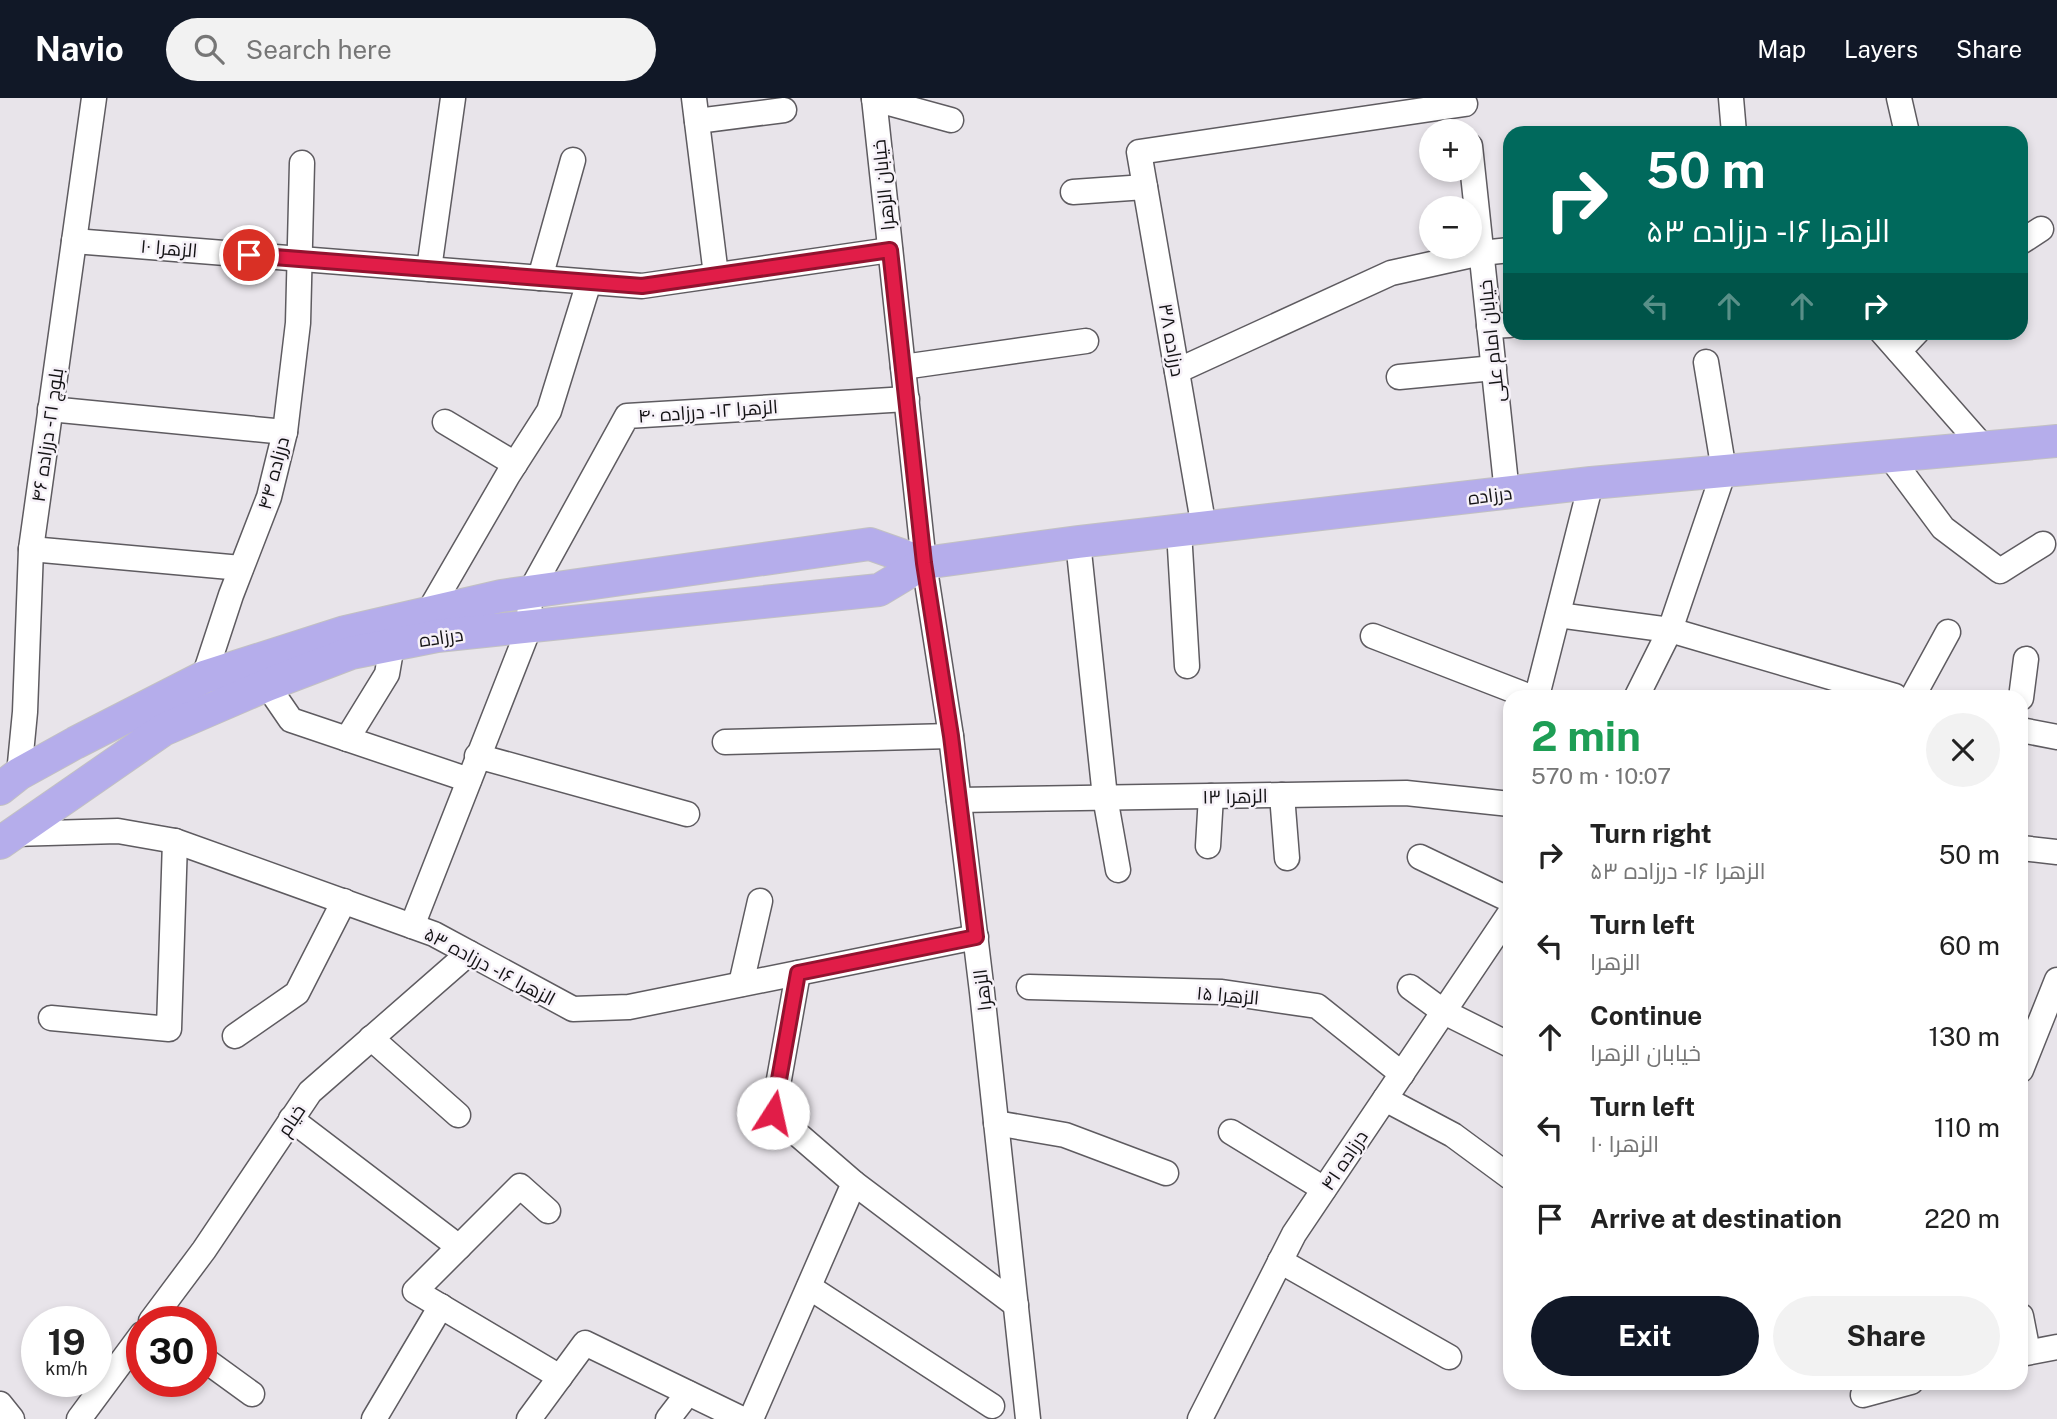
<!DOCTYPE html>
<html lang="en">
<head>
<meta charset="utf-8">
<style>
	:root { --surface:#fff; --page:#f2f2f2; --text:#222; --muted:#767676; --accent:#111827 }
	body { margin:0; font-family:"Public Sans",Cairo,sans-serif; background:var(--page); color:var(--text); height:100vh; display:flex; flex-direction:column; font-size:26px; white-space:nowrap }
	* { box-sizing:border-box; margin:0 }
	p { font-size:23px; color:var(--muted) }
	.icon { flex:none; width:38px; height:38px; fill:none; stroke:currentColor; stroke-width:2; stroke-linecap:round; stroke-linejoin:round }
	.map { position:relative; flex:1; overflow:hidden }
	.panel { position:absolute; left:1503px; top:592px; width:525px; height:700px; display:flex; flex-direction:column; background:var(--surface); border-radius:21px; box-shadow:0 4px 10px #0003 }
	.panel>* { flex:none }
	.guide { position:absolute; left:1503px; top:28px; width:525px; height:214px; border-radius:21px; box-shadow:0 4px 10px #0003; background:#00695c; color:#fff; overflow:hidden }
	.buttons { position:absolute; left:1419px; top:21px; display:grid; gap:14px }
	.buttons a { display:grid; place-items:center; width:63px; height:63px; border-radius:50%; background:var(--surface); box-shadow:0 4px 10px #0003; font-size:35px }
	.speed { position:absolute; left:21px; top:1208px; display:flex; gap:14px; font-size:35px; font-weight:700; text-align:center }
	.speed>* { display:grid; place-content:center; width:91px; height:91px; border-radius:50%; background:var(--surface); box-shadow:0 4px 10px #0003; line-height:1 }
	.speed small { font-size:18px; font-weight:400 }
	.speed .limit { border:10px solid #d22; background:#fff; color:#111 }
	.pin { position:absolute; display:grid; place-items:center; width:60px; height:60px; color:#fff; margin:-30px; border:4px solid #fff; border-radius:50%; box-shadow:0 2px 7px #0007 }
	.me { position:absolute; width:77px; margin:-38px; rotate:10deg; stroke-linejoin:round; filter:drop-shadow(0 0 5px #0008) }
	.turn { display:flex; align-items:center; gap:24px; height:147px; padding:0 28px; font-size:32px }
	.turn .icon { width:91px; height:91px; stroke-width:2.5 }
	.turn b { display:block; font-size:49px; line-height:60px }
	.lanes { display:flex; align-items:center; height:66px; padding:0 28px; background:#0003; justify-content:center; gap:35px; direction:ltr }
	.lanes .off { opacity:.35 }
	.round { display:grid; place-items:center; flex:none; width:74px; height:74px; border-radius:37px; background:var(--page) }
	.summary { display:flex; align-items:center; justify-content:space-between; height:119px; padding:0 28px }
	h1 { font-size:42px; font-weight:700; line-height:52px; color:#1e9e55 }
	.action { display:flex; gap:14px; margin-top:auto; padding:14px 28px }
	.action a { flex:1; height:80px; border-radius:42px; background:var(--accent); color:#fff; font-size:28px; font-weight:700; line-height:80px; text-align:center }
	.action a+a { background:var(--page); color:var(--text) }
	ul { padding:0; list-style:none }
	li { display:flex; align-items:center; gap:21px; height:91px; padding:0 28px }
	li div { flex:1 }
	li b { display:block; font-size:26px }
	li em { font-style:normal }
	header { display:flex; align-items:center; gap:42px; box-sizing:border-box; height:98px; padding:0 35px; background:var(--accent); color:#fff }
	header strong { font-size:33px }
	nav { display:flex; gap:38px; margin-inline-start:auto; font-size:24px }
	.search { width:490px; height:63px; background:var(--page); display:flex; align-items:center; gap:18px; box-sizing:border-box; padding:0 24px; border-radius:38px; color:var(--muted); font-size:26px }
	.map>svg:first-child { display:block }
</style>
</head>
<body>
<header>
<strong>Navio</strong>
<div class="search"><svg class="icon" aria-label="search" viewBox="0 0 24 24"><circle cx="10" cy="10" r="6"/><path d="M15 15l6 6"/></svg>Search here</div>
<nav><a>Map</a><a>Layers</a><a>Share</a></nav>
</header>
<div class="map">
<svg width="2057" height="1321" viewBox="0 0 2057 1321">
	<rect width="100%" height="100%" fill="#e8e4ea"/>
	<g fill="none" stroke-linecap="round" stroke-linejoin="round">
		<defs>
			<g id="minor">
				<path d="M694 0 716 177"/>
				<path d="M874 0 924 465 951 638 982 894 1028 1321"/>
				<path d="M1731 0 1734 35"/>
				<path d="M1899 0 1907 35"/>
				<path d="M874 1 951 22"/>
				<path d="M697 23 784 12"/>
				<path d="M1470 48 1507 395"/>
				<path d="M1073 94 1145 89"/>
				<path d="M74 143 642 188 890 152"/>
				<path d="M2021 144 2041 131"/>
				<path d="M429 171 453 0"/>
				<path d="M540 180 573 62"/>
				<path d="M1489 228 1510 227"/>
				<path d="M1882 234 1984 350"/>
				<path d="M1899 253 1917 234"/>
				<path d="M903 269 1086 243"/>
				<path d="M1177 273 1391 175 1481 155 1510 152"/>
				<path d="M1399 279 1494 270"/>
				<path d="M50 311 285 334"/>
				<path d="M445 324 515 366"/>
				<path d="M1891 360 1943 430 2000 473 2043 446"/>
				<path d="M1204 430 1139 54 1465 6"/>
				<path d="M1179 433 1187 568"/>
				<path d="M1078 444 1105 699 1118 772"/>
				<path d="M31 451 241 470"/>
				<path d="M428 515 508 377 549 313 589 184"/>
				<path d="M1558 517 1670 532 1895 598"/>
				<path d="M1373 538 1528 598"/>
				<path d="M204 579 231 497 269 399 285 334 298 225 302 65"/>
				<path d="M267 587 291 622 469 682"/>
				<path d="M1537 598 1591 385"/>
				<path d="M1637 598 1670 532 1724 373 1706 264"/>
				<path d="M1913 598 1948 534"/>
				<path d="M2021 600 2026 561"/>
				<path d="M2021 632 2057 639"/>
				<path d="M347 641 387 576 392 547"/>
				<path d="M725 644 951 638"/>
				<path d="M477 658 687 716"/>
				<path d="M19 676 25 614 31 451 94 0"/>
				<path d="M1282 697 1287 760"/>
				<path d="M959 702 1406 695 1510 706"/>
				<path d="M12 736 118 733 175 743 434 836 573 911 629 909 976 839"/>
				<path d="M1208 748 1211 698"/>
				<path d="M2021 750 2057 754"/>
				<path d="M1420 759 1510 802"/>
				<path d="M412 828 529 530 530 494 627 318 907 301"/>
				<path d="M741 886 760 803"/>
				<path d="M1029 889 1222 894 1317 908 1402 976"/>
				<path d="M1410 889 1444 914 1510 947"/>
				<path d="M51 920 169 931 175 743"/>
				<path d="M235 938 297 895 344 803"/>
				<path d="M371 940 458 1017"/>
				<path d="M2021 972 2057 882"/>
				<path d="M1385 1001 1453 1037 1510 1079"/>
				<path d="M291 1021 459 1149"/>
				<path d="M996 1025 1065 1037 1166 1075"/>
				<path d="M1231 1034 1324 1091"/>
				<path d="M854 1085 1016 1207"/>
				<path d="M548 1113 520 1088 415 1193 560 1279"/>
				<path d="M1280 1163 1449 1259"/>
				<path d="M809 1189 992 1308"/>
				<path d="M2021 1218 2028 1254"/>
				<path d="M151 1223 204 1152 310 994 469 855"/>
				<path d="M2021 1256 2057 1249"/>
				<path d="M201 1259 252 1296"/>
				<path d="M1863 1297 1911 1284"/>
				<path d="M0 1306 12 1321"/>
				<path d="M79 1321 142 1236"/>
				<path d="M374 1321 441 1208"/>
				<path d="M529 1321 585 1245 742 1321"/>
				<path d="M668 1321 688 1295"/>
				<path d="M751 1321 854 1085 773 1015 798 875"/>
				<path d="M1200 1321 1294 1136 1510 815"/>
			</g>
			<g id="major">
				<path d="M0 691 19 676 75 645 204 579 345 534 501 498 870 446 924 465"/>
				<path d="M0 745 163 632 267 587 351 555 437 538 879 492 924 465 1078 444 1591 385 2057 343"/>
			</g>
		</defs>
		<use href="#minor" stroke="#5e5b60" stroke-width="27"/>
		<use href="#major" stroke="#c2c1c2" stroke-width="34"/>
		<use href="#minor" stroke="#fff" stroke-width="24"/>
		<use href="#major" stroke="#b5adeb" stroke-width="32"/>
	</g>
	<g fill="none" stroke-linecap="round" stroke-linejoin="round">
		<defs>
			<path id="route" d="M249 157 642 188 890 152 924 465 951 638 976 839 798 875 773 1015"/>
		</defs>
		<use href="#route" stroke="#92132f" stroke-width="18"/>
		<use href="#route" stroke="#e11d48" stroke-width="12"/>
	</g>
	<g text-anchor="middle" dominant-baseline="central" stroke-width="5" stroke-linejoin="round" paint-order="stroke">
		<g font-size="19" fill="#131214" stroke="#f6f1f8">
			<text transform="translate(883 87) rotate(-96)">خیابان الزهرا</text>
			<text transform="translate(169 150) rotate(5)">الزهرا ۱۰</text>
			<text transform="translate(1172 242) rotate(80)">درزاده ۳۸</text>
			<text transform="translate(1491 243) rotate(-96)">خیابان امام علی</text>
			<text transform="translate(708 313) rotate(-4)">الزهرا ۱۲ - درزاده ۴۰</text>
			<text transform="translate(47 337) rotate(-82)">بلوچ ۲۱ - درزاده ۴۶</text>
			<text transform="translate(273 375) rotate(-75)">درزاده ۴۴</text>
			<text transform="translate(1490 397) rotate(-7)">درزاده</text>
			<text transform="translate(441 539) rotate(-8)">درزاده</text>
			<text transform="translate(1235 698) rotate(-1)">الزهرا ۱۳</text>
			<text transform="translate(490 868) rotate(28)">الزهرا ۱۶ - درزاده ۵۳</text>
			<text transform="translate(982 892) rotate(-97)">الزهرا</text>
			<text transform="translate(1228 897) rotate(5)">الزهرا ۱۵</text>
			<text transform="translate(291 1022) rotate(-56)">خیام</text>
			<text transform="translate(1344 1062) rotate(-56)">درزاده ۴۱</text>
		</g>
	</g>
</svg>
<div class="buttons">
<a>+</a>
<a>−</a>
</div>
<div class="speed"><div>19<small>km/h</small></div><div class="limit">30</div></div>
<div class="pin" style="left:249px;top:157px;background:#d93025"><svg class="icon" aria-label="arrive" viewBox="0 0 24 24"><path d="M6 21V4h12l-3 4 3 4H6"/></svg></div>
<svg class="me" style="left:773px;top:1015px" viewBox="-20 -20 40 40"><circle r="19" fill="#fff"/><path d="M0-13L10 11 0 6-10 11z" fill="#e11d48"/></svg>
<div class="guide">
<div class="turn"><svg class="icon" aria-label="right" viewBox="0 0 24 24"><path d="M7 20v-9h11M14 6l5 5-5 5"/></svg><div><b>50 m</b>الزهرا ۱۶ - درزاده ۵۳</div></div>
<div class="lanes"><svg class="icon off" aria-label="left" viewBox="0 0 24 24"><path d="M17 20v-9H6M10 6l-5 5 5 5"/></svg><svg class="icon off" aria-label="ahead" viewBox="0 0 24 24"><path d="M12 20V5M6 11l6-6 6 6"/></svg><svg class="icon off" aria-label="ahead" viewBox="0 0 24 24"><path d="M12 20V5M6 11l6-6 6 6"/></svg><svg class="icon" aria-label="right" viewBox="0 0 24 24"><path d="M7 20v-9h11M14 6l5 5-5 5"/></svg></div>
</div>
<section class="panel">
<div class="summary"><div><h1>2 min</h1><p>570 m · 10:07</p></div><a class="round"><svg class="icon" aria-label="close" viewBox="0 0 24 24"><path d="M6 6l12 12M18 6L6 18"/></svg></a></div>
<ul>
<li><svg class="icon" aria-label="right" viewBox="0 0 24 24"><path d="M7 20v-9h11M14 6l5 5-5 5"/></svg><div><b>Turn right</b><p>الزهرا ۱۶ - درزاده ۵۳</p></div><em>50 m</em></li>
<li><svg class="icon" aria-label="left" viewBox="0 0 24 24"><path d="M17 20v-9H6M10 6l-5 5 5 5"/></svg><div><b>Turn left</b><p>الزهرا</p></div><em>60 m</em></li>
<li><svg class="icon" aria-label="ahead" viewBox="0 0 24 24"><path d="M12 20V5M6 11l6-6 6 6"/></svg><div><b>Continue</b><p>خیابان الزهرا</p></div><em>130 m</em></li>
<li><svg class="icon" aria-label="left" viewBox="0 0 24 24"><path d="M17 20v-9H6M10 6l-5 5 5 5"/></svg><div><b>Turn left</b><p>الزهرا ۱۰</p></div><em>110 m</em></li>
<li><svg class="icon" aria-label="arrive" viewBox="0 0 24 24"><path d="M6 21V4h12l-3 4 3 4H6"/></svg><div><b>Arrive at destination</b></div><em>220 m</em></li>
</ul>
<div class="action"><a>Exit</a><a>Share</a></div>
</section>
</div>
</body>
</html>
